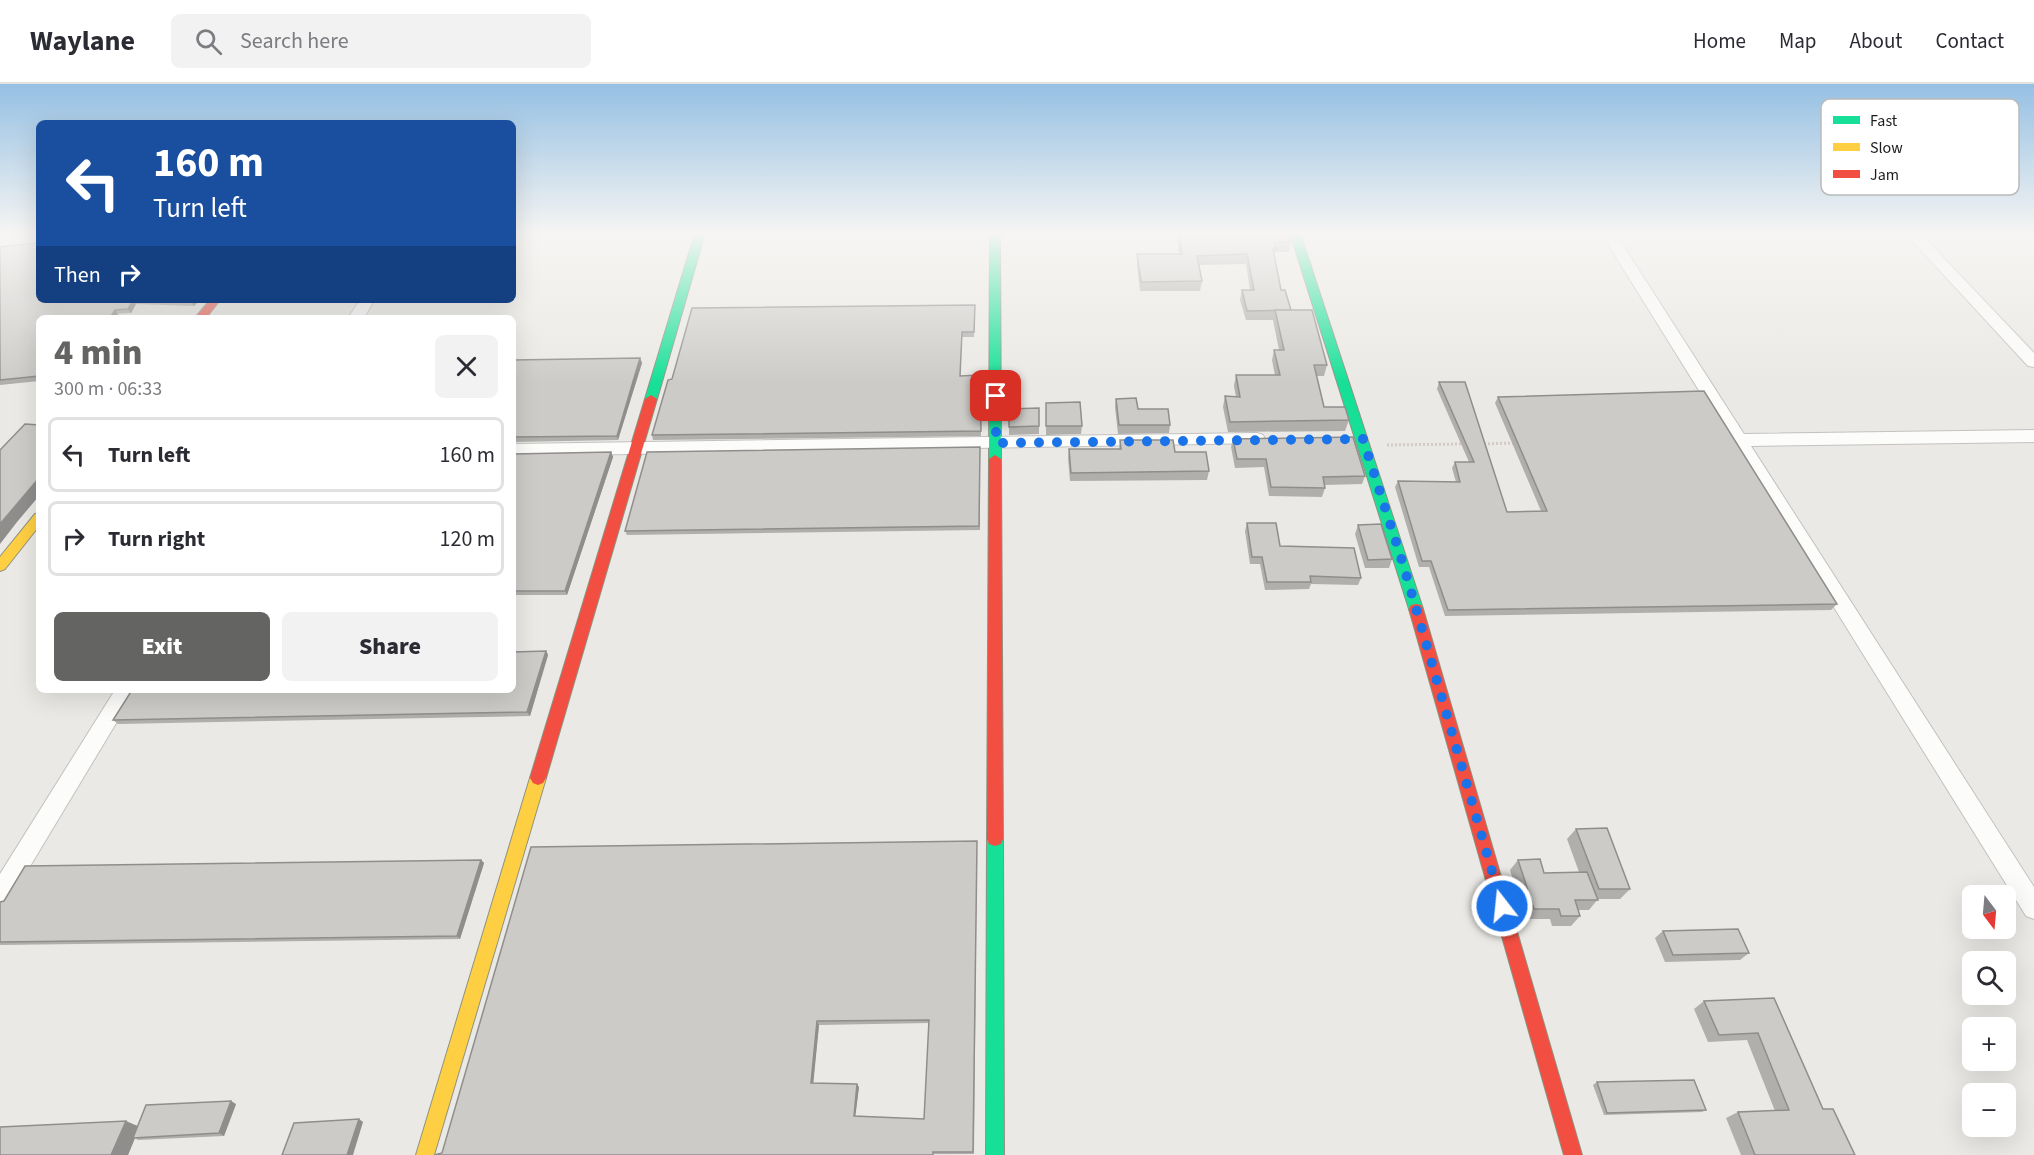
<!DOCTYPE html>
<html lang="en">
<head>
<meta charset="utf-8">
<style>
	:root { --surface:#fff; --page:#f2f2f3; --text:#2b2b33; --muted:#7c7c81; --line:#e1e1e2; --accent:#646462 }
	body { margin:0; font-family:"Source Sans 3",sans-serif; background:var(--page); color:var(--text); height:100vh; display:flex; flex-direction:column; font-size:22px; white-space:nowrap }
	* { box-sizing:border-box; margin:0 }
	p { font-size:20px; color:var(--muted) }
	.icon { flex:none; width:33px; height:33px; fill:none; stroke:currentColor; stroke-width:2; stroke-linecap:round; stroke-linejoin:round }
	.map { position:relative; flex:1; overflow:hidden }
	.drawer { position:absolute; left:36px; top:231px; width:480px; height:378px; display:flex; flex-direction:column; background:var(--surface); border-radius:9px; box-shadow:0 6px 24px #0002 }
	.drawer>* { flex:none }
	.hud { position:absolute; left:36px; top:36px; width:480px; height:183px; border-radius:9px; box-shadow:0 6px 24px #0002; background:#1a4fa0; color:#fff; overflow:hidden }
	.needle { width:39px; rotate:164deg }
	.buttons { position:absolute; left:1962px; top:801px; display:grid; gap:12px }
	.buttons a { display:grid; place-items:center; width:54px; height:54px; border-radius:9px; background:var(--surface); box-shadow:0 6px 24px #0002; font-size:30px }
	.pin { position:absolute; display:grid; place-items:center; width:51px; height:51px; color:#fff; margin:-26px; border-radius:12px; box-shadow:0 3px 9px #0006 }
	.me { position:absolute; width:66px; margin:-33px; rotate:344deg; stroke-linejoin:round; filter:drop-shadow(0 0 4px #0008) }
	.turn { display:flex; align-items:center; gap:21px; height:126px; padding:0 18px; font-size:27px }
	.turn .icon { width:78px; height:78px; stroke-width:2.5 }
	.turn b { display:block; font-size:42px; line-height:51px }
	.then { display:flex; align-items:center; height:57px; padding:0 18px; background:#0003; gap:12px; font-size:22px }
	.round { display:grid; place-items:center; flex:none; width:63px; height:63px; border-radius:9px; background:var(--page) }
	.overview { display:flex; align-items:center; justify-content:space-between; height:102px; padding:0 18px }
	h1 { font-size:36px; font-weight:800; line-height:45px; color:var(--accent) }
	.action { display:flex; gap:12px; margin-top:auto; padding:12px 18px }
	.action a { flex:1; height:69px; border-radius:9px; background:var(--accent); color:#fff; font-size:24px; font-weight:800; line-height:69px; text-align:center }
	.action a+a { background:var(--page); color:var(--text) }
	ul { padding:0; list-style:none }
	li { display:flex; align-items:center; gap:18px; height:75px; margin:0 12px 9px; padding:0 6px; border:3px solid var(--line); border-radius:9px }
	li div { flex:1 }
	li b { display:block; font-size:22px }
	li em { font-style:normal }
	header { display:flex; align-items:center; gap:36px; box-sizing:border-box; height:84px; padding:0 30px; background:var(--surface); border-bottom:2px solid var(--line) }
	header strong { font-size:28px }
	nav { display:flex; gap:33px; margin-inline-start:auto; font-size:21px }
	.search { width:420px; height:54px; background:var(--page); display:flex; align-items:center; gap:15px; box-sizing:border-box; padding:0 21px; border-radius:9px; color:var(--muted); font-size:22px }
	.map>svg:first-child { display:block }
</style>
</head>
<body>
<header>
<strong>Waylane</strong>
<div class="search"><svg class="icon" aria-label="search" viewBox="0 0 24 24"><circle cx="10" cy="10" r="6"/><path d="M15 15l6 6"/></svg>Search here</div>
<nav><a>Home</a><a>Map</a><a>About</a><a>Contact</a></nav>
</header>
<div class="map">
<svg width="2034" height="1071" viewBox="0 0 2034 1071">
	<rect width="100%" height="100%" fill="#eae9e5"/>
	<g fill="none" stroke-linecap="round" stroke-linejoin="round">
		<defs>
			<g id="street">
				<path d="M1601 149H1615L1744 350 2034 346V358L1751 362 2034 803V835L2026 832Z"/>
				<path d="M1905 149H1920L2034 269V283L2028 282Z"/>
				<path d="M360 216H374L364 234H348Z"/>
				<path d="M1257 349 1263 351 1265 355 1263 359 513 372V360Z"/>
				<path d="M115 606H136L8 819 0 822V790Z"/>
			</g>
			<g id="fast">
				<path d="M695 149H705L657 315 651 319 647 318 645 315Z"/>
				<path d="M990 149H1000L1001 375 995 379 989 375Z"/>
				<path d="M1290 149H1300L1423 525 1421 529H1411L1409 525Z"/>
				<path d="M995 748 1001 750 1003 755 1004 1071H986L987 755 989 750Z"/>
			</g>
			<g id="slow">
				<path d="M39 429V442L5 485 0 487V473L35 430Z"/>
				<path d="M538 687 543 689 546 694 434 1071H416L530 694 533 689Z"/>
			</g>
			<g id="jam">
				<path d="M210 216H220L206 234H195Z"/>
				<path d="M651 311 657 315 546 694 543 699 538 701 533 699 530 694 645 315Z"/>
				<path d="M995 371 1001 375 1003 755 1001 760 995 762 989 760 987 755 989 375Z"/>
				<path d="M1416 520 1421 521 1423 525 1582 1071H1564L1409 525 1411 521Z"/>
			</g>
		</defs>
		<use href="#street" stroke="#c3c2c1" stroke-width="2"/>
		<use href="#fast" stroke="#8f937f" stroke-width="2"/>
		<use href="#slow" stroke="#8f937f" stroke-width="2"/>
		<use href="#jam" stroke="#8f937f" stroke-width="2"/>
		<g stroke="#d4c9c6" stroke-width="3" stroke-dasharray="2 2" stroke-linecap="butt">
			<path d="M1480 360 1515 359"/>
			<path d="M1387 361 1464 360"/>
		</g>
		<use href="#street" fill="#fcfcfb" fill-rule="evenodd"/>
		<use href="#fast" fill="#16e098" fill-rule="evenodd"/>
		<use href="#slow" fill="#ffcf43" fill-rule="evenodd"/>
		<use href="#jam" fill="#f24e42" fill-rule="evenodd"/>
	</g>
	<g fill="#b0afac" fill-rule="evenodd">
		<path d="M1176 149H1288L1291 158 1289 168H1275L1274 173 1281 206 1291 226 1327 281 1324 292H1316L1324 323 1349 336 1345 347 1228 348 1223 323 1225 312 1236 313 1234 302 1236 291H1275L1272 276 1274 266H1279L1273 236H1246L1240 216 1242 206H1250L1246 180 1199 181 1202 197 1200 207H1140L1137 180V170H1179Z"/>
		<path d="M0 163 39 216H200L194 222 136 220 131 229 39 234V297L0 301Z"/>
		<path d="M975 221 974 253H962L960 292 980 291 981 352 653 356 652 351Z"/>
		<path d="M640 274 642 279 618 356 513 358V276Z"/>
		<path d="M1439 298 1507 428 1541 427 1495 319 1498 313 1837 520 1831 526 1445 532 1429 483H1419L1395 403 1398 397 1456 398 1452 384 1455 378H1469L1437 305Z"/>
		<path d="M1116 315 1170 341 1169 349 1118 350 1115 323Z"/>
		<path d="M1046 319 1082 342 1081 350 1046 351Z"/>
		<path d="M1009 325 1039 342V350L1009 351Z"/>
		<path d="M1233 355 1365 392 1362 400 1324 401 1325 404 1322 413 1269 412 1264 383 1235 384 1231 363Z"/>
		<path d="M1120 356 1175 368 1209 387 1207 396 1070 397 1068 374 1069 365H1119Z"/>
		<path d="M980 363V446L627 451 625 447Z"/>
		<path d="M611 368 613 373 567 511H513V370Z"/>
		<path d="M1247 439 1280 462 1361 494 1358 501 1311 500 1309 505 1265 506 1260 480H1250L1245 447Z"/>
		<path d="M1358 441 1392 475 1389 484H1365L1355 450Z"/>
		<path d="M546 567 548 571 530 632 118 640 113 636Z"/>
		<path d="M1576 745 1630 805 1620 815H1598L1589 826H1578L1580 832 1571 842H1552L1550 835H1525L1510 786 1518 776 1544 789 1579 788 1567 755Z"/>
		<path d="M977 757 974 1070 434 1071 442 1069ZM929 939 924 1035 855 1033 859 1003 813 999 819 941Z"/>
		<path d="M481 776 484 779 460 855 0 861V818Z"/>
		<path d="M1663 847 1749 869 1740 876 1665 878 1655 854Z"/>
		<path d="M1774 914 1823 1025 1855 1071H1741L1726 1034 1738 1028 1775 1027 1747 956 1708 958 1694 925 1704 917Z"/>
		<path d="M1597 998 1706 1026 1702 1028 1604 1031 1593 1001Z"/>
		<path d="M236 1020 224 1052 138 1056 135 1054 128 1071H0L138 1042Z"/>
	</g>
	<g fill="#908e8c">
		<path d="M133 216 136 220 131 229 128 225Z"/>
		<path d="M193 216H200L194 222 191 218Z"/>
		<path d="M115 226 118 230 116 234H110Z"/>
		<path d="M640 274 642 279 618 356 617 352Z"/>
		<path d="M611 368 613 373 567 511 565 507Z"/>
		<path d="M39 394V412L17 438 0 460V440Z"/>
		<path d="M546 567 548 571 530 632 527 628Z"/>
		<path d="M481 776 484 779 460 855 457 852Z"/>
		<path d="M817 937 819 941 813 1002 811 999Z"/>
		<path d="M857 1000 859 1003 855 1035 854 1032Z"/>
		<path d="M231 1017 236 1020 224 1052 219 1049Z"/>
		<path d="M359 1035 363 1038 353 1071H347Z"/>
		<path d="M126 1037 140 1043 133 1054H135L128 1071H111Z"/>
	</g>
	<g fill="#cdcbc8" stroke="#908e8c" stroke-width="1.5" fill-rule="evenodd">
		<path d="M1179 149H1288L1291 158H1274L1276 165H1273L1281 206H1285L1291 226 1247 227 1242 206H1254L1247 170 1197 172 1202 197 1141 198 1137 170H1182Z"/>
		<path d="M39 159V216H133L128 225 115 226 110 234H39V292L0 296V163Z"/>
		<path d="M149 216H193L191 218Z"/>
		<path d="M975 221 974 248H962L960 292 980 291 981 347 652 351 668 296 672 295 692 224Z"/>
		<path d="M1275 226H1312L1327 281H1314L1324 323H1345L1349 336 1230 338 1225 312 1240 313 1236 291H1280L1274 266H1284Z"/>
		<path d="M640 274 617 352 513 353V276Z"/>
		<path d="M1439 298H1465L1507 428 1547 427 1498 313 1704 307 1837 520 1448 526 1431 477H1422L1398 397 1460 398 1455 378H1474Z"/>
		<path d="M1136 314 1138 325H1168L1170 341H1119L1116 315Z"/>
		<path d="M1080 318 1082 342H1046V319Z"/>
		<path d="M1039 324V342L1009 343V325Z"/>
		<path d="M25 340 39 341V394L0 440V366Z"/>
		<path d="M1353 353 1365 392 1323 393 1325 404 1271 403 1266 375H1237L1233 355Z"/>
		<path d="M1120 356H1173L1175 368H1206L1209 387 1071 389 1069 365H1121Z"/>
		<path d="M980 363 979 442 625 447 647 368Z"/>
		<path d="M611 368 565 507H513V370Z"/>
		<path d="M1247 439H1276L1280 462 1354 464 1361 494 1310 492 1311 498H1267L1262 473H1252Z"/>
		<path d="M1381 440 1392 475 1368 476 1358 441Z"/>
		<path d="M546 567 527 628 113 636 132 606H513V568Z"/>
		<path d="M1607 744 1630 805H1599L1576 745Z"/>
		<path d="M977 757 973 1068H933V1071H434L442 1069 531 763ZM929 936 924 1035 854 1032 857 1000 811 999 817 937Z"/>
		<path d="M1540 775 1544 789 1587 788 1598 816H1575L1580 832H1561L1559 825H1534L1518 776Z"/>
		<path d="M481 776 457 852 0 858V818L4 817 25 782Z"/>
		<path d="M1738 845 1749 869 1673 871 1663 847Z"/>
		<path d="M1774 914 1823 1025H1833L1855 1071H1755L1738 1028 1789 1026 1758 949 1719 951 1704 917Z"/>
		<path d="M1694 996 1706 1026 1607 1029 1597 998Z"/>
		<path d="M231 1017 219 1049 133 1054 146 1021Z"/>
		<path d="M359 1035 347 1071H282L294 1039Z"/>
		<path d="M126 1037 111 1071H0V1043Z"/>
	</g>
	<linearGradient id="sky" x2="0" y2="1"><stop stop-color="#95c0e3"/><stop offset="0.5" stop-color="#f6f5f3"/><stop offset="1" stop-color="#f6f5f3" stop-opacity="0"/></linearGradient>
	<rect width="2034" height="299" fill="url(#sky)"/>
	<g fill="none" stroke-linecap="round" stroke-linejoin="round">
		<path stroke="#1a73e8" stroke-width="10" stroke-dasharray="0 18" d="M996 312V359L1363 355 1404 483 1502 822"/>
	</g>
	<rect x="1821" y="15" width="198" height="96" rx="9" fill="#fff" stroke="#bbb" stroke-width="1.5"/>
	<rect x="1833" y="32" width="27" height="8" fill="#16e098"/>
	<rect x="1833" y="59" width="27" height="8" fill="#ffcf43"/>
	<rect x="1833" y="86" width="27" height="8" fill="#f24e42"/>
	<g font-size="16" fill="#1c1c1c">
		<text x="1870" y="42">Fast</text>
		<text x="1870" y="69">Slow</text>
		<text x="1870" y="96">Jam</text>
	</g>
</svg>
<div class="buttons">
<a><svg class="needle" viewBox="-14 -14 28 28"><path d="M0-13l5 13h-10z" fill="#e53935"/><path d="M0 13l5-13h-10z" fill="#7c7c81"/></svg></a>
<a><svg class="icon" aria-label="search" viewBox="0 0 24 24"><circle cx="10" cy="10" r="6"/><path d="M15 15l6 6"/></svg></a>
<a>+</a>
<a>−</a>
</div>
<div class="pin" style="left:996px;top:312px;background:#d93025"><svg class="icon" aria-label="arrive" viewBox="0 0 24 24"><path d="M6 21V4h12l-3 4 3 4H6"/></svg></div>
<svg class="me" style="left:1502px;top:822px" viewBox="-20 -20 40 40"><circle r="17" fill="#1a73e8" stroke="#fff" stroke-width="3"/><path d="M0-11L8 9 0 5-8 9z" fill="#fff"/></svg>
<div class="hud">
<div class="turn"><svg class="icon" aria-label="left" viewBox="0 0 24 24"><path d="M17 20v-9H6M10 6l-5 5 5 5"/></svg><div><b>160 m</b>Turn left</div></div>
<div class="then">Then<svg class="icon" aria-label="right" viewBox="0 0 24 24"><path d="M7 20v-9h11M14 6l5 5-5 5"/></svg></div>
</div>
<section class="drawer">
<div class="overview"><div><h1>4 min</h1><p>300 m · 06:33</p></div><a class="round"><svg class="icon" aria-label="close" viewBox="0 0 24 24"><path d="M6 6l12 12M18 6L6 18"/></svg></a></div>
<ul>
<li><svg class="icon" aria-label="left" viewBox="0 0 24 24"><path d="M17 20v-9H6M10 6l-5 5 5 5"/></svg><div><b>Turn left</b></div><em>160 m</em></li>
<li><svg class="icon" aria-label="right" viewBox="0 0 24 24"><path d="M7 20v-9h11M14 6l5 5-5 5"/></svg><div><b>Turn right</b></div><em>120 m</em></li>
</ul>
<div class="action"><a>Exit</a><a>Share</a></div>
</section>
</div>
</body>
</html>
